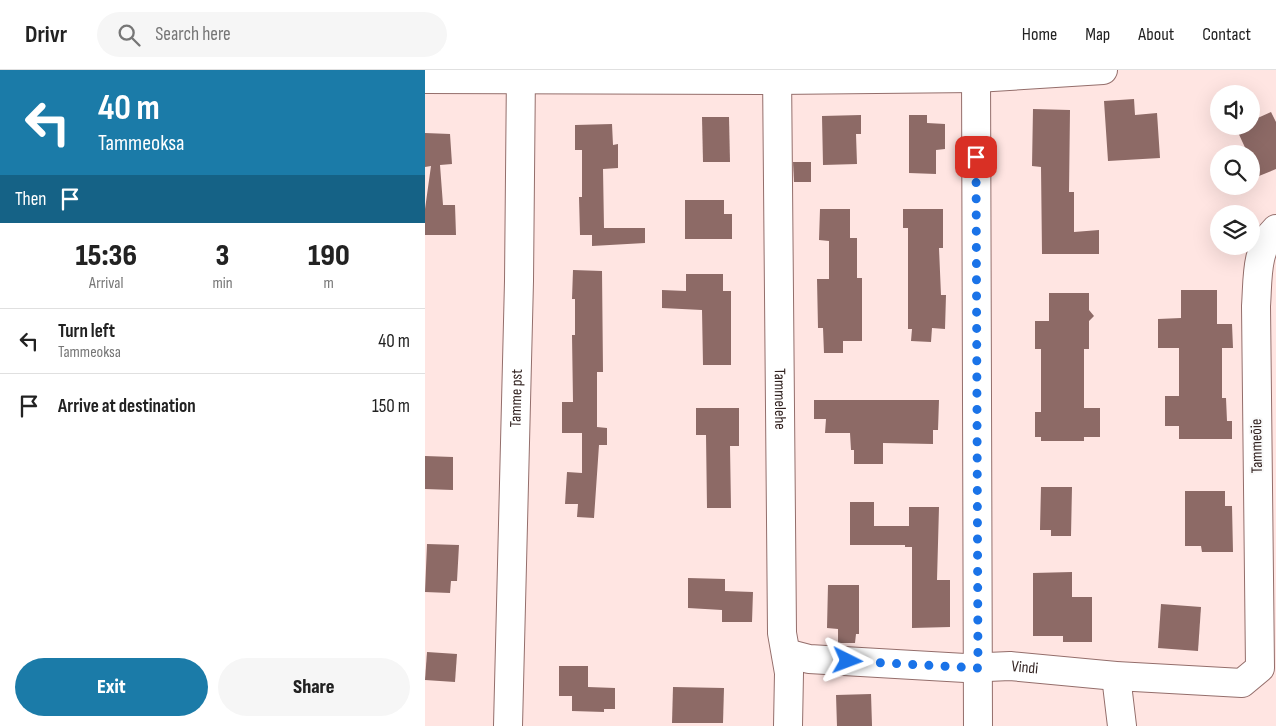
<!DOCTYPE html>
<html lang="en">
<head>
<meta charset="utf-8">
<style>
	:root { --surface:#fff; --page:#f6f6f6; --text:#222; --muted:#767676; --line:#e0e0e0; --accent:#1b7ba8 }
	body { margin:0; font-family:"Sofia Sans Condensed",sans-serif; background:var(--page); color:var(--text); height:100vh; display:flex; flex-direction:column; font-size:19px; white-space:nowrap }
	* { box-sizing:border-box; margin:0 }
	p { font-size:16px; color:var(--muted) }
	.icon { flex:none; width:28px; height:28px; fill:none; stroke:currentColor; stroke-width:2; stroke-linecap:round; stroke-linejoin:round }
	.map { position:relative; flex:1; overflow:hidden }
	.side { display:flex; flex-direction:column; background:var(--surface); width:425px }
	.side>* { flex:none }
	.top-card { background:#1b7ba8; color:#fff; overflow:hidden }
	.fabs { position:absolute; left:785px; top:15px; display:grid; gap:10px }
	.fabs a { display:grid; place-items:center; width:50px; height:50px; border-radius:50%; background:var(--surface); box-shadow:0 5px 20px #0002; font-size:25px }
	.pin { position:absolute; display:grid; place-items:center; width:42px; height:42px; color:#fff; margin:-21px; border-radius:10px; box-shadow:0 2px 8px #0006 }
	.me { position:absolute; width:55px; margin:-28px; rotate:93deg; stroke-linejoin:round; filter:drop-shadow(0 0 4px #0008) }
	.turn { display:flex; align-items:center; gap:18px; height:105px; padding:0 15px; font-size:22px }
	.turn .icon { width:65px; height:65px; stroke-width:2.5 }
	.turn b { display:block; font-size:35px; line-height:42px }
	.then { display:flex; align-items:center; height:48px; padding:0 15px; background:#0003; gap:10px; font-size:19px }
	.eta { display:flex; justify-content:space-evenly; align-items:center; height:85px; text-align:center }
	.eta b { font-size:30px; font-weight:800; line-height:35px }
	.button { display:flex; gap:10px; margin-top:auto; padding:10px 15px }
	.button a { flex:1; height:58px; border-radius:30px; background:var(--accent); color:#fff; font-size:20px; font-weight:800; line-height:58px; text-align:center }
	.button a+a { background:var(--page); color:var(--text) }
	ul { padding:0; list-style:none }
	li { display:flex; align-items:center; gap:15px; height:65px; padding:0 15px; border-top:1px solid var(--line) }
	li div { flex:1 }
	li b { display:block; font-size:19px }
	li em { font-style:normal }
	header { display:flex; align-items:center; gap:30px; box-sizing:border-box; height:70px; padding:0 25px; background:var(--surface); border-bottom:1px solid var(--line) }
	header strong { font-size:24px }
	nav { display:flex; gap:28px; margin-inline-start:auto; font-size:18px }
	.search { width:350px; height:45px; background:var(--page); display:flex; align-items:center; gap:12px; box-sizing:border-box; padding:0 18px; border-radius:28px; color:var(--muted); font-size:19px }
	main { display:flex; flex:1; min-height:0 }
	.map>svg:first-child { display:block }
</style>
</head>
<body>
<header>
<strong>Drivr</strong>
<div class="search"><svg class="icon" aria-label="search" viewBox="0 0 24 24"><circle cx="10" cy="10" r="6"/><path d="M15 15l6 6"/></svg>Search here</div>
<nav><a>Home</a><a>Map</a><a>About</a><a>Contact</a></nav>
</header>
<main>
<section class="side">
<div class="top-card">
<div class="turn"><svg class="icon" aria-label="left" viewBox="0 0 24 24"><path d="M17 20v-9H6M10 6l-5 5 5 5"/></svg><div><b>40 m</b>Tammeoksa</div></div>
<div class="then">Then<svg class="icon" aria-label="arrive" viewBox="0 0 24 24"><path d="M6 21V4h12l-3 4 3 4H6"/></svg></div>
</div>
<div class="eta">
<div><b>15:36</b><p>Arrival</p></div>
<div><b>3</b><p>min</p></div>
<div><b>190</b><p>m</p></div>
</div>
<ul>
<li><svg class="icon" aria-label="left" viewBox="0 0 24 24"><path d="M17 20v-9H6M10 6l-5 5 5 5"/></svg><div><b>Turn left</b><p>Tammeoksa</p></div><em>40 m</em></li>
<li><svg class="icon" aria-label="arrive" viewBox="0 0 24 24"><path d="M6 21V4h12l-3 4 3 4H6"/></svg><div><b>Arrive at destination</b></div><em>150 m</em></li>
</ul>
<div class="button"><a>Exit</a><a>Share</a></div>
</section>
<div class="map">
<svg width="851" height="656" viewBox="0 0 851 656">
	<rect width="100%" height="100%" fill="#ffe5e2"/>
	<g fill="#8d6a66">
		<path d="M709 29 710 45 732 43 735 88 683 91 679 31Z"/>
		<path d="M608 39 645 40 644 122H649V162L674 160V184H617L616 97 607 96Z"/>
		<path d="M846 42 851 52V99L834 106 831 101 826 103V84H823L811 58 826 56V51Z"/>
		<path d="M436 45V64H431L432 94 398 95 397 46Z"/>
		<path d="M484 45H502V53L520 54V79L511 80V104L484 103Z"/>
		<path d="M277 47H304L305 92H278Z"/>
		<path d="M187 54 188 75 193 74V98L178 99 179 158H220V173L167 176V165H155L154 127H157V80H150V55Z"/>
		<path d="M0 63 25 64 27 94 15 95 18 135H30L31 165H0V139L6 96 0 97Z"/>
		<path d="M368 92H386V112H369Z"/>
		<path d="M260 130H299V144H307V169H260Z"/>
		<path d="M395 139H425V168H432V208H437V271H418V283H399L398 258H393L392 209H404V171L394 170Z"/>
		<path d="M478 139H518V178H514L516 225H521L520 259 507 258 506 272 486 271 487 259H483V158H478Z"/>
		<path d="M148 200 177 201 178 302H172V357L182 358V375H174L169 448 152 447 153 434H140L142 402 157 403V363H137V332H148L147 265H150V229H147Z"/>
		<path d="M261 204H298V221H306V295H278L277 240 237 238V220L261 221Z"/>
		<path d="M756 220H792V254H807L808 278H797V328H801L802 351H807V369H754V356H740V326H754V278H733V249L756 248Z"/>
		<path d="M624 223H664V240L669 246 664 251V279H659V338H675V367H659V371H616V367H610V342H616V279H610V251H624Z"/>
		<path d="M389 330H514L513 360H508V374L458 373V394H429V380H426L425 363H400L401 349H389Z"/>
		<path d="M271 338H314V376H305L306 438H282L281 365H271Z"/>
		<path d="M0 386 28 387V420L0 419Z"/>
		<path d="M616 417H647L646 466H626V460H615Z"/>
		<path d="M760 421H800V436H807L808 482H777L776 476H760Z"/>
		<path d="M425 432H449V456H484V437H514L512 510H525V557L487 558V477H480V475H425Z"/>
		<path d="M2 474 34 475 32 511H26L25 523 0 522Z"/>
		<path d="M647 502V527H667V572H638V566H608V503Z"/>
		<path d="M263 508 300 509V521L328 522 327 552H297V540L263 538Z"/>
		<path d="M403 515H434V564H431L430 573H413V559L402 558Z"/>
		<path d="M736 534 776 537 773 581 733 578Z"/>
		<path d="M2 582 32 584 30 612 0 610Z"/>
		<path d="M134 596H163V617L190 618V639H179V642L147 641V626H134Z"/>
		<path d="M248 617 299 618 298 653H247Z"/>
		<path d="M446 624 447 656H412L411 625Z"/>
	</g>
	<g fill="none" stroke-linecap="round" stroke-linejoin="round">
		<defs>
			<g id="minor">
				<path id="s1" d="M352 0 357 563 364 603 363 656"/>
				<path d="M551 0 553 656"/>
				<path d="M0 9 351 10 551 8 678 0"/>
				<path id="s2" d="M361 583 384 589 540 598 585 596 691 606 817 613 835 598 831 236C833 210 830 179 851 159"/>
				<path d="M691 606 697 656"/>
				<path id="s3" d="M83 656 94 211 96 0"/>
			</g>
		</defs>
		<use href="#minor" stroke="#946e6b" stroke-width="30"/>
		<use href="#minor" stroke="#fff" stroke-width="28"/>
	</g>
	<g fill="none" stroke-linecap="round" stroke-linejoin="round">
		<path stroke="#1a73e8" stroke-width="9" stroke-dasharray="0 16.2" d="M423 591 553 598 551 87"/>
	</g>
	<g text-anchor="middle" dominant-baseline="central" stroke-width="4" stroke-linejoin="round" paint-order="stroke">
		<g font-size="16" fill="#322321" stroke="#f9f9f9">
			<text stroke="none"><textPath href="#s3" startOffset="328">Tamme pst</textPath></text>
			<text stroke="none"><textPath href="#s1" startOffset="329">Tammelehe</textPath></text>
			<text transform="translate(832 376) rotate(-91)">Tammeõie</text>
			<text stroke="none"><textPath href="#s2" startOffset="240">Vindi</textPath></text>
		</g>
	</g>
</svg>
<div class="fabs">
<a><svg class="icon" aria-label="sound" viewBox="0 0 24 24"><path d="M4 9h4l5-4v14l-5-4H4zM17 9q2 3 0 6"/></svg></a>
<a><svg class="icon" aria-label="search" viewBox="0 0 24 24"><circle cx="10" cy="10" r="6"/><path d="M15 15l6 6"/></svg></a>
<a><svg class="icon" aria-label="layers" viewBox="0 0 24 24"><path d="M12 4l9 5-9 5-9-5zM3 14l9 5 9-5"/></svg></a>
</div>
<div class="pin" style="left:551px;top:87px;background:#d93025"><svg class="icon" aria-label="arrive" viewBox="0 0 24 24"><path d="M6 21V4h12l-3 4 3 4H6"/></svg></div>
<svg class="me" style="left:423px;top:591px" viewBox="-20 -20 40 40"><path d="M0-17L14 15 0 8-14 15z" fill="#1a73e8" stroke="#fff" stroke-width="4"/></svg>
</div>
</main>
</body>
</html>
